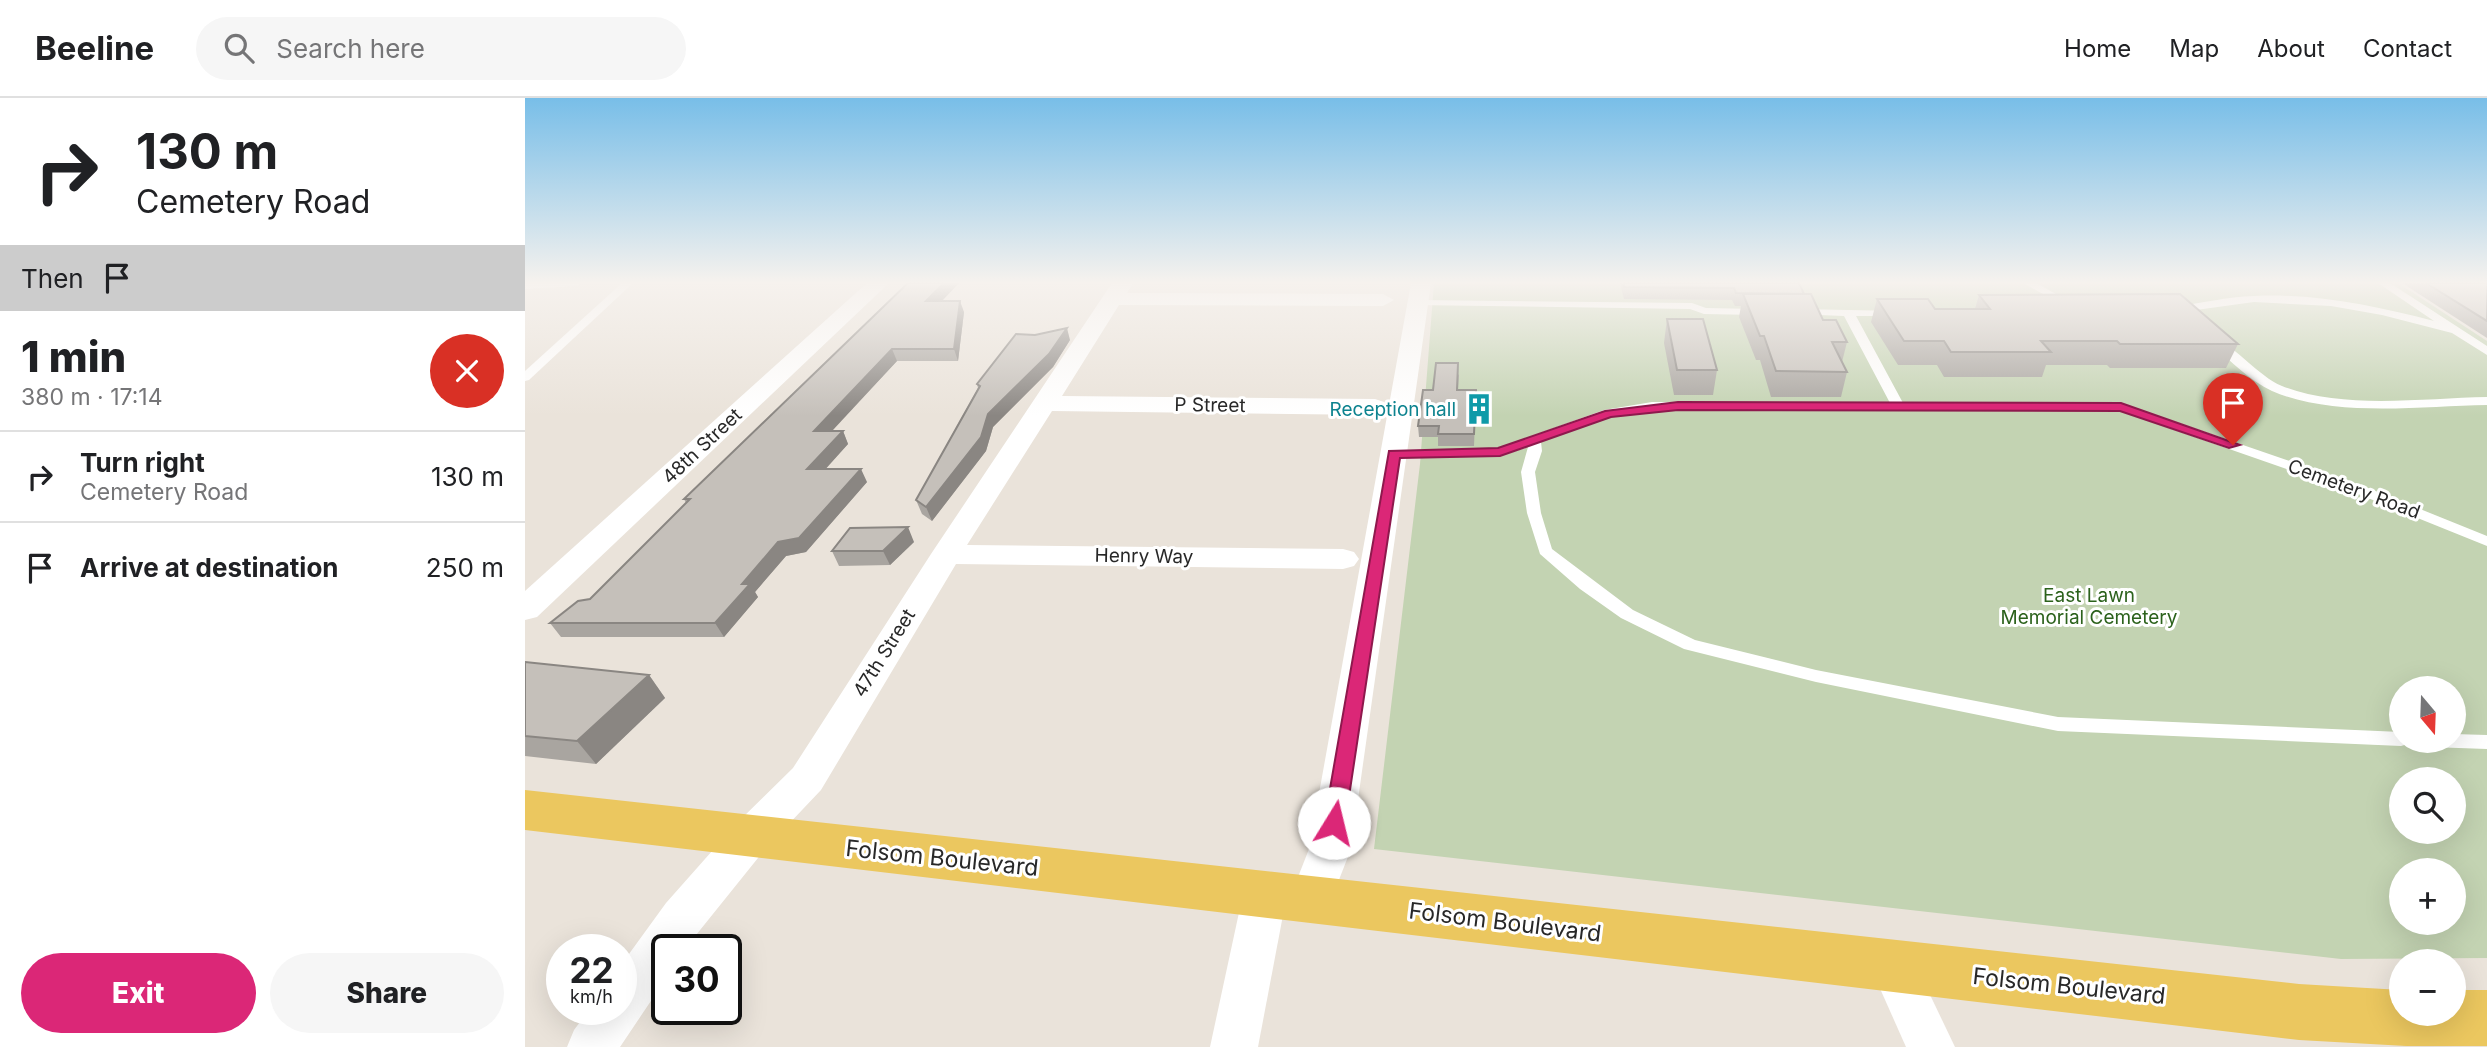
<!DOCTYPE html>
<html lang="en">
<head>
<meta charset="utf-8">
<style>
	:root { --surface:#fff; --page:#f6f6f6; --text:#202124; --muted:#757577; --line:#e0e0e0; --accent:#db2777 }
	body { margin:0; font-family:Inter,sans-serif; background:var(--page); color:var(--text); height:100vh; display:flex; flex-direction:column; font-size:26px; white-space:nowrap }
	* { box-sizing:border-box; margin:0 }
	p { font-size:23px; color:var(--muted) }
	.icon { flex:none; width:38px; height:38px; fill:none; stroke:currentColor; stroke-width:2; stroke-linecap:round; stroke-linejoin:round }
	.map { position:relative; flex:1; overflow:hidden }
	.side { display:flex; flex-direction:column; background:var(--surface); width:525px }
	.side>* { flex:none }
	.top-card { background:#fff; color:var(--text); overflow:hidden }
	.needle { width:46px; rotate:161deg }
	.controls { position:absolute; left:1864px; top:578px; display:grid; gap:14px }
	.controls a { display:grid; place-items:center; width:77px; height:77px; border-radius:50%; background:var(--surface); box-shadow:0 7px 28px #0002; font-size:35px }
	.speed { position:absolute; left:21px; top:836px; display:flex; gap:14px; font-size:35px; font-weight:700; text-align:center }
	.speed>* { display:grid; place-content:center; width:91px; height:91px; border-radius:50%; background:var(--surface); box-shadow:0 7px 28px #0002; line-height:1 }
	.speed small { font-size:18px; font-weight:400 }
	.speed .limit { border:4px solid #111; border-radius:10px; background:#fff; color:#111 }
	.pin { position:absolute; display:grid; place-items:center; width:60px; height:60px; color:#fff; margin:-72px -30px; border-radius:50% 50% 50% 0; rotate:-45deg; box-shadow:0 0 7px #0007 }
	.pin .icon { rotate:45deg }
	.me { position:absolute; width:77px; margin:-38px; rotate:9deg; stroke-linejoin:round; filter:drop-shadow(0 0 5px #0008) }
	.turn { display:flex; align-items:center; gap:24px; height:147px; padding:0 21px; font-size:32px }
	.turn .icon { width:91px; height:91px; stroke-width:2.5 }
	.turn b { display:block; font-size:49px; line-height:60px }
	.then { display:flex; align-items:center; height:66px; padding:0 21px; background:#0003; gap:14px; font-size:26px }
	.round { display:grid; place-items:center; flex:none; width:74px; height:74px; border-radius:37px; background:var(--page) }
	.headline { display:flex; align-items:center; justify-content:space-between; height:119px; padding:0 21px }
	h1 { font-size:42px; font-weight:800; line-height:52px }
	.action { display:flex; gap:14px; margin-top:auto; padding:14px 21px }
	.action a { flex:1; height:80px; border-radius:42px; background:var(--accent); color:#fff; font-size:28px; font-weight:800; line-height:80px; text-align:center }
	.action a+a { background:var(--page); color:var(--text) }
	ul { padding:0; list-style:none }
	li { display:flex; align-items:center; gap:21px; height:91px; padding:0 21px; border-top:2px solid var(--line) }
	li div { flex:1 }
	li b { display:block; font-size:26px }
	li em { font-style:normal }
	header { display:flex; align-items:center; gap:42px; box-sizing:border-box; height:98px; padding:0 35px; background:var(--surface); border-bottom:2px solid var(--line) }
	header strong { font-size:33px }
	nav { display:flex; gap:38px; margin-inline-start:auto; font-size:24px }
	.search { width:490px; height:63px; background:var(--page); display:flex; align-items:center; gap:18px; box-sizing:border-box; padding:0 24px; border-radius:38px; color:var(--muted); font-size:26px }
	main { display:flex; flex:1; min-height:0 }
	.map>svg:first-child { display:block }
</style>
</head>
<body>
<header>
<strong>Beeline</strong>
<div class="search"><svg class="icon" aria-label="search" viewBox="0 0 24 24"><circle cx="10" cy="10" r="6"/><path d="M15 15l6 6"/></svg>Search here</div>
<nav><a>Home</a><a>Map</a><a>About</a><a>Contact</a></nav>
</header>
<main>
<section class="side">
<div class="top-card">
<div class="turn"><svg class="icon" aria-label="right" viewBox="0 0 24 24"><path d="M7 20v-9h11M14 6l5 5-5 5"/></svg><div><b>130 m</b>Cemetery Road</div></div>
<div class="then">Then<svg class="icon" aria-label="arrive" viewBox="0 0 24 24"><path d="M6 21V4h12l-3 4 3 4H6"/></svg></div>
</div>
<div class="headline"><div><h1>1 min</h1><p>380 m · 17:14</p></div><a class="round" style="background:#d93025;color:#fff"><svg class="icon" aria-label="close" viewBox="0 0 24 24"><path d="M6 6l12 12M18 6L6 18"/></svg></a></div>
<ul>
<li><svg class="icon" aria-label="right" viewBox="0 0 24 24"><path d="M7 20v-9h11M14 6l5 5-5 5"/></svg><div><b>Turn right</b><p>Cemetery Road</p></div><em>130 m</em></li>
<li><svg class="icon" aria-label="arrive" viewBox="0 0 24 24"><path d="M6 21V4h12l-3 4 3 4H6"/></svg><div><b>Arrive at destination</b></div><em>250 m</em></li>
</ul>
<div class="action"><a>Exit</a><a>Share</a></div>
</section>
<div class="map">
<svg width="1962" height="949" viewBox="0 0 1962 949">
	<rect width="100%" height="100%" fill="#eae3da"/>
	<path fill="#c3d3b2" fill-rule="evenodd" d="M909 185H1873L1962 243V860L1816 861 849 751 895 366ZM1876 590H1928V642H1876ZM1876 681H1928V733H1876ZM1876 772H1928V824H1876Z"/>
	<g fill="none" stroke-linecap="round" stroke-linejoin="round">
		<g fill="#fff" fill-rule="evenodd">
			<path d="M0 185H56L51 188 0 191Z"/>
			<path d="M97 185H108L4 282 0 283V273Z"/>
			<path d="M1498 185H1511L1551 207 1542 209Z"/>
			<path d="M1853 185H1865L1962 248V257L1927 235 1857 217 1806 208 1729 204 1649 215 1644 212 1649 209C1676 205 1702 199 1729 198 1790 195 1850 208 1909 223Z"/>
			<path d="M894 202 1167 205 1181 210 1234 211 1239 214 1234 217 1179 216 1165 211 890 207V203Z"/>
			<path d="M1274 211 1374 213V217L1370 218H1331L1378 305H1596L1843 390 1962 438V448L1833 396 1595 313 1127 312 1087 318 1016 344 1017 353 1010 374 1016 415 1027 451 1108 512 1170 542 1291 572 1533 619 1876 634V642H1885L1883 646 1876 648 1533 633 1291 584 1159 551 1096 520 1055 491 1015 456 1002 415 996 374 1003 349 975 358 869 360 862 356 869 352 973 350 1079 312 1127 304 1365 305 1319 218 1270 216V212Z"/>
			<path d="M1691 242C1712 249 1733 278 1757 288 1816 312 1899 300 1962 299V307C1895 308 1810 320 1747 293 1725 283 1706 263 1687 247V243Z"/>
			<path d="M1928 636 1962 637V651L1905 649 1898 647 1896 642H1928Z"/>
		</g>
		<g fill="#fff" fill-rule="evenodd">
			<path d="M342 185H364L12 519 0 522V493Z"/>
			<path d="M587 185H608L602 195 858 196 869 202 858 208 594 207 537 298 850 301 859 304 863 309 859 314 850 317 527 313 442 447 818 451 829 454 834 461 829 468 818 471 431 466 296 692 241 750 159 852H142V879L95 949H42L49 932 64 912H96V867L141 805 211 726 268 670 406 456Z"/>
			<path d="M886 185H906L826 751 801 815 786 821 771 815 764 802 784 751Z"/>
			<path d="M740 777 755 783 762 796 733 949H685L718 796 725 783Z"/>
			<path d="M1368 847 1384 853 1430 949H1381L1345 868 1352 853Z"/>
		</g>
		<path fill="#ebc75f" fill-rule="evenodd" d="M0 692 1774 886 1876 892V915H1928V892H1962V948H1881L1774 942 0 732Z"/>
	</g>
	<g fill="#a9a5a0">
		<path d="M383 185H434L417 203 439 214 433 263H372L306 333H318L323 346 300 371 342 384 281 454 261 458 230 494 233 499 199 539H36L25 525 65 501 161 405 159 401Z"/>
		<path d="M1095 185H1274L1279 196 1298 222 1322 244 1317 264 1322 274 1316 299H1246L1235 262H1231L1214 219 1216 208H1210L1207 202 1099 201Z"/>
		<path d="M1877 185H1962V240Z"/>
		<path d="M1454 197 1713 246 1701 270H1585L1582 267H1521L1517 279H1419L1412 267H1373L1346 224 1352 201 1410 211H1450Z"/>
		<path d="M1142 221 1192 272 1188 297H1149L1139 245Z"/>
		<path d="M545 242 528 269 468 329 461 353 407 423 397 416 391 402 453 290 452 286Z"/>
		<path d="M934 276 933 292H951L949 348H913V339H894L893 328Z"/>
		<path d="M389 444 365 467 314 468 307 453Z"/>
		<path d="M0 564 124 577 140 600 71 666 0 658Z"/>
	</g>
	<g fill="#8a8682">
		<path d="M419 185H434L406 214 401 203Z"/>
		<path d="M435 203 439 214 433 263 429 251Z"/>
		<path d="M542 230 545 242 528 269 468 329 461 353 407 423 401 409 463 316Z"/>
		<path d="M367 251 372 263 295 346 289 333Z"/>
		<path d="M318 333 323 346 289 384 282 371Z"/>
		<path d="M336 371 342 384 281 454 261 458 230 494 233 499 199 539 190 525 217 486 253 444Z"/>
		<path d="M383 429 389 444 365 467 358 453Z"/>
		<path d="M124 577 140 600 71 666 52 643Z"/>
	</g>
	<g fill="#c5c0ba" stroke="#8a8682" stroke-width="2">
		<path d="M383 185H419L401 203H435L429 251H367L289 333H318L282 371H336L274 440 253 444 217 486H225L190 525H25L53 503 65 501 165 401H159Z"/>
		<path d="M1099 185H1274L1279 196 1211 195 1209 190 1099 189Z"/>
		<path d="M1901 185H1962V223Z"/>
		<path d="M1218 196H1286L1298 222H1311L1322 244H1307L1322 274 1251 273 1239 238H1235Z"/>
		<path d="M1655 196 1713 246H1595L1592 243H1516L1526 254H1426L1419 243H1379L1352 201H1403L1410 211H1465L1454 197Z"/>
		<path d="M1142 221H1178L1192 272H1152Z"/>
		<path d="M542 230 524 256 463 316 456 339 401 409 391 402 455 288 452 286 491 236 510 237Z"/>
		<path d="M911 265H933L932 292H951L949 336H913L914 328H893L898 292H908Z"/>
		<path d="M383 429 358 453H307L325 430Z"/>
		<path d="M0 564 124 577 52 643 0 638Z"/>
	</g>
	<linearGradient id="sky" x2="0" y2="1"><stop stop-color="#78bee8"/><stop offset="0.58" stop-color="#f6f2ee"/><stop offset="1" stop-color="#f6f2ee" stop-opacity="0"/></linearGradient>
	<rect width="1962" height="318" fill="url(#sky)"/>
	<path fill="#db2777" stroke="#8e194d" stroke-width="2" d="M1153 304 1596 305 1715 347 1704 350 1595 313 1153 312 1086 319 975 358 875 360 820 725 817 731H802L799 725 864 353 973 350 1080 313Z"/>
	<defs>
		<symbol id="building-bare" viewBox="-9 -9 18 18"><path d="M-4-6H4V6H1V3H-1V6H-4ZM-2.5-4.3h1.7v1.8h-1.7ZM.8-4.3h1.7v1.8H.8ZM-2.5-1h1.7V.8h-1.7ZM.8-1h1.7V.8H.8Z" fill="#0f9aa8" stroke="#fff" stroke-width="2.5" paint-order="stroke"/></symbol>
	</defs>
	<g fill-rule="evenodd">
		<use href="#building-bare" x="932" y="289" width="44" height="44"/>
	</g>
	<g text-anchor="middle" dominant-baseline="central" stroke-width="6" stroke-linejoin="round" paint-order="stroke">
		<g font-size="19" fill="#282828" stroke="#fff">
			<text transform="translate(685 307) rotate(1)">P Street</text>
			<text transform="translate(177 348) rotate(-43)">48th Street</text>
			<text transform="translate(1829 391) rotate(20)">Cemetery Road</text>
			<text transform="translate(619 458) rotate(1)">Henry Way</text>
			<text transform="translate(359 555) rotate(-58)">47th Street</text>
		</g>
		<g font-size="19" fill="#0d838f" stroke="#fff" text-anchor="end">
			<text x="931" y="311">Reception hall</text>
		</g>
		<g font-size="19" fill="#2c621c" stroke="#fff">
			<text x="1564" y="497">East Lawn<tspan x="1564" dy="22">Memorial Cemetery</tspan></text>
		</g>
		<g font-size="23" fill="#282828" stroke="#fff">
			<text transform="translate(417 760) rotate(6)">Folsom Boulevard</text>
			<text transform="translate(980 824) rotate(7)">Folsom Boulevard</text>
			<text transform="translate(1544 888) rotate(6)">Folsom Boulevard</text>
		</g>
	</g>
</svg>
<div class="controls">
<a><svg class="needle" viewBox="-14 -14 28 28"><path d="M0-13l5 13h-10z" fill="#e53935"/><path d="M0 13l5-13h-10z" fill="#757577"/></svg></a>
<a><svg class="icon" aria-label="search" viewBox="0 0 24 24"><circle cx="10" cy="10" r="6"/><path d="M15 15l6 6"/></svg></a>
<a>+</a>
<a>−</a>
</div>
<div class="speed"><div>22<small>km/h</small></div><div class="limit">30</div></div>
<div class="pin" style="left:1708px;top:347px;background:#d93025"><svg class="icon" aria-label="arrive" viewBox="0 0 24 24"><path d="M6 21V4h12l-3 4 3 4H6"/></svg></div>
<svg class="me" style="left:809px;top:725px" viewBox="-20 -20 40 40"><circle r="19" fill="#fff"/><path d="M0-13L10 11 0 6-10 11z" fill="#db2777"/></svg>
</div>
</main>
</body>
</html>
